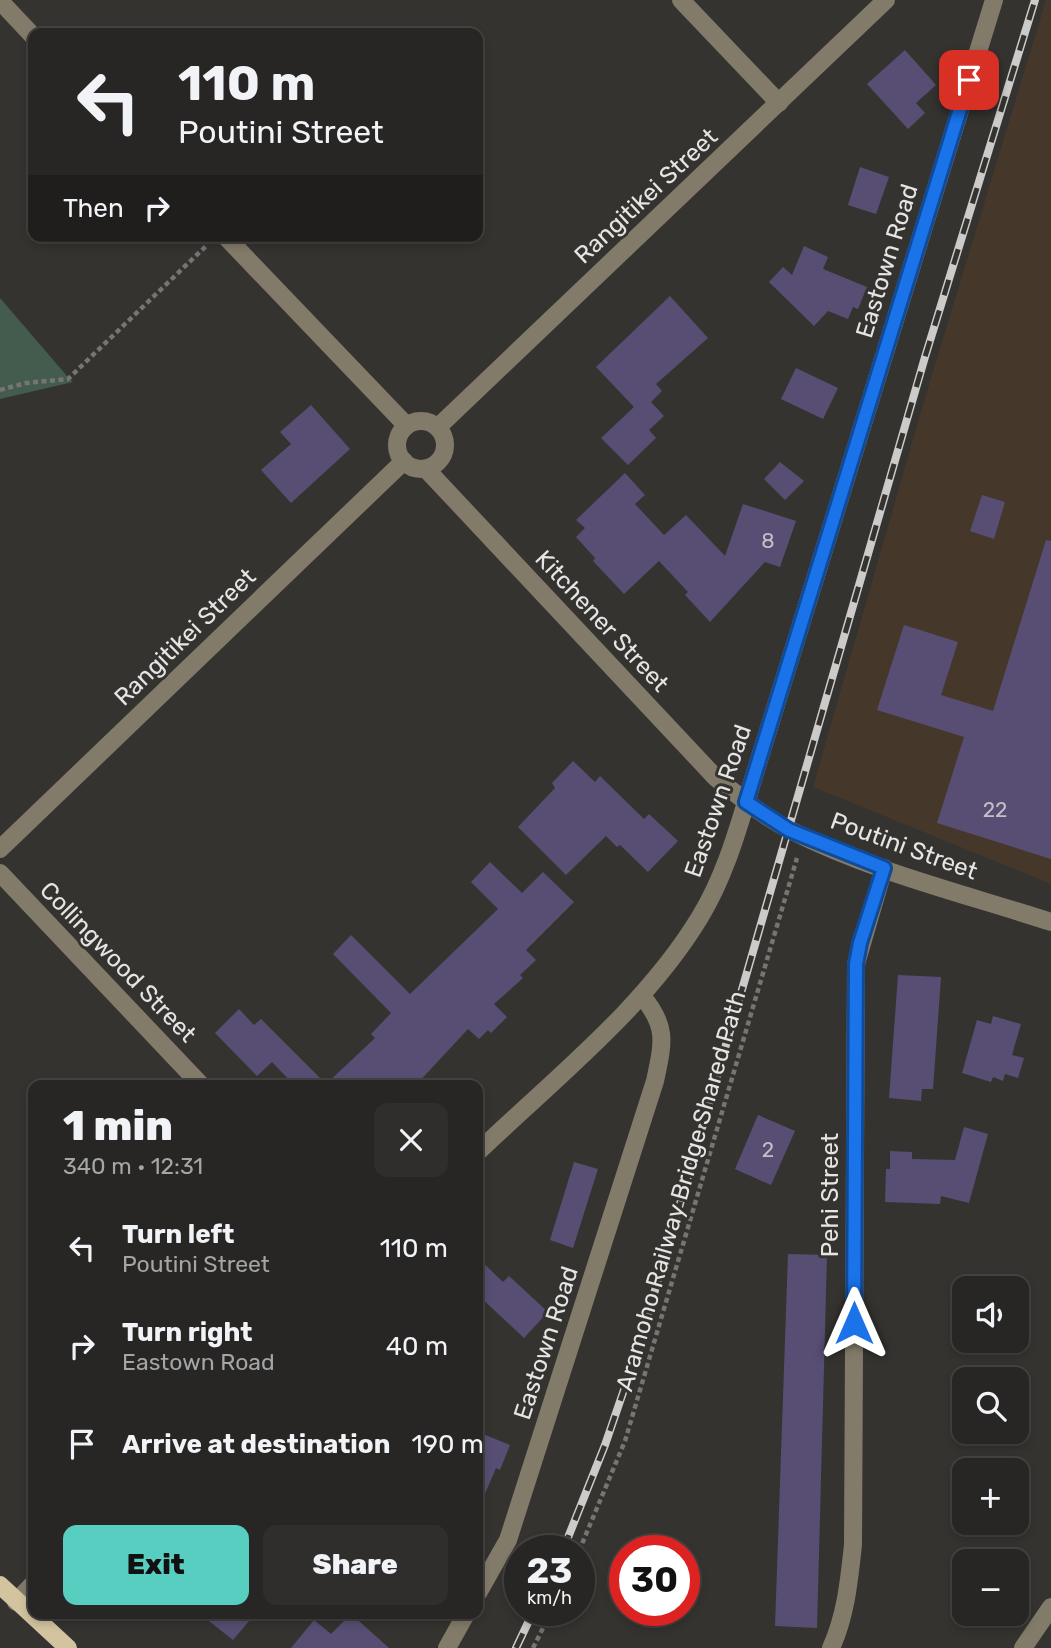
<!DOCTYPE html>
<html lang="en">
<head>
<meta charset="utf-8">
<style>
	:root { --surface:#272624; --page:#2f2e2c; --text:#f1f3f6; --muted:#a4a5a6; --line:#434341; --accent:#58cec0 }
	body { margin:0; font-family:Rubik,sans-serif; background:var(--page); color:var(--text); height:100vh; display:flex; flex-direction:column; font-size:26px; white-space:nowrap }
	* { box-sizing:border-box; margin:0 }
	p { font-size:23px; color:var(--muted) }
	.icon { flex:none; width:38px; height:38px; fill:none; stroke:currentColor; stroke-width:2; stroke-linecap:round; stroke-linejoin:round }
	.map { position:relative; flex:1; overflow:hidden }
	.sheet { position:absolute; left:28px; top:1080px; width:455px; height:539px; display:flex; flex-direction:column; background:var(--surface); border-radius:14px; box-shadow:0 4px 10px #0003,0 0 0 2px var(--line) }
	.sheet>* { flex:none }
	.hud { position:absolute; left:28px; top:28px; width:455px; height:214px; border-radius:14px; box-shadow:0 4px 10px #0003,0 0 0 2px var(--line); background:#272624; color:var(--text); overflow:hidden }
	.buttons { position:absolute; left:952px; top:1276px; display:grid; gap:14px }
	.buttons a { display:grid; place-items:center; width:77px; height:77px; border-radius:14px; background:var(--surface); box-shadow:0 4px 10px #0003,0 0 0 2px var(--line); font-size:35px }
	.speed { position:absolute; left:504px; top:1535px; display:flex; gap:14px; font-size:35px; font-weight:700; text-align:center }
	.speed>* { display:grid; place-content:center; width:91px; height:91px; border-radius:50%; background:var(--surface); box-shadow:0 4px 10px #0003,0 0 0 2px var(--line); line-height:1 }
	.speed small { font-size:18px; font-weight:400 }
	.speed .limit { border:10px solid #d22; background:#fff; color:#111 }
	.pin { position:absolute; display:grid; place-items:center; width:60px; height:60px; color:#fff; margin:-30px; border-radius:14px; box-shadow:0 4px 10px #0006 }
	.me { position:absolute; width:77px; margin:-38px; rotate:0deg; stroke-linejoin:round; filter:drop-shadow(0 0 5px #0008) }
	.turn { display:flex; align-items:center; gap:24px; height:147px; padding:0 35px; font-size:32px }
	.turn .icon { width:91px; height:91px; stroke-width:2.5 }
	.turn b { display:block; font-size:49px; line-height:60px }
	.then { display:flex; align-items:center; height:66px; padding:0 35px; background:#0003; gap:14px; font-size:26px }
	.round { display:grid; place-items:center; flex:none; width:74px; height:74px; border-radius:14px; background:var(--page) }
	.summary { display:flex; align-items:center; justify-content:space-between; height:119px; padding:0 35px }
	h1 { font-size:42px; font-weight:800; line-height:52px }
	.primary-button { display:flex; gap:14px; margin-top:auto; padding:14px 35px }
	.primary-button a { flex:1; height:80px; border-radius:14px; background:var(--accent); color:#111; font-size:28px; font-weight:800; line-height:80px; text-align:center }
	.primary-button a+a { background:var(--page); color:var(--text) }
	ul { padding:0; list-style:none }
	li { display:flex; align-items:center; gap:21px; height:98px; padding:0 35px }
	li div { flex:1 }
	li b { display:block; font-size:26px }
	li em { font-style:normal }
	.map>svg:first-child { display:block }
</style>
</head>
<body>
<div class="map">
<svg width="1051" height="1648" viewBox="0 0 1051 1648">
	<rect width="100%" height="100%" fill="#343330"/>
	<path fill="#46372b" d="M1046 0H1051V884L813 787 924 401Z"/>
	<path fill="#435c4d" d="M0 298 67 376 73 382 0 399Z"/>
	<g fill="#584e73">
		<path d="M905 50 936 85 916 103 925 113 908 129 867 84Z"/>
		<path d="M860 167 889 177 876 214 848 205Z"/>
		<path d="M804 246 828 257 823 269 867 287 858 309 853 307 848 319 828 311 814 326 769 282 783 267 792 275Z"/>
		<path d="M670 296 708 338 656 384 662 391 651 402 664 416 649 430 656 438 628 465 601 438 634 407 596 367Z"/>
		<path d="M796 368 838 388 823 419 781 399Z"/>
		<path d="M311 405 350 449 291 503 261 470 291 444 280 432Z"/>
		<path d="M780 462 804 481 785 500 764 479Z"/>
		<path d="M625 473 645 495 635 504 664 535 686 515 725 556 743 504 796 521 780 567 765 562 710 622 685 595 688 592 659 561 624 594 593 561 595 558 576 537 585 528 576 520Z"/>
		<path d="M982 495 1005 502 994 539 970 531Z"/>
		<path d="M1046 540 1051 541V859L937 823 964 737 877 710 904 625 958 642 941 695 993 711Z"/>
		<path d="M573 761 595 782 600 776 644 819 649 814 678 841 648 872 620 845 617 847 606 836 566 875 518 827 555 788 552 783Z"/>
		<path d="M490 862 522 893 543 872 574 902 526 950 536 960 520 975 523 978 494 1004 507 1017 491 1033 488 1030 479 1039 468 1029 416 1085H294L272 1062 257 1076 215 1033 239 1009 254 1025 261 1019 326 1084 375 1038 371 1034 391 1013 333 954 351 935 410 994 498 909 471 882Z"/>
		<path d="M898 975 941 977 933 1089H922L921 1101 889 1098Z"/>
		<path d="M993 1016 1021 1024 1012 1055 1024 1058 1018 1078 1005 1074 1003 1081 993 1077 991 1082 962 1073 977 1020 991 1024Z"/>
		<path d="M758 1115 795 1131 771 1185 735 1169Z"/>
		<path d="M964 1127 988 1134 969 1203 941 1196 940 1204 885 1202 886 1169H890V1151L912 1152V1159L955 1160Z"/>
		<path d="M574 1162 598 1169 573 1248 550 1240Z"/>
		<path d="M788 1254 827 1255 817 1628 775 1626Z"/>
		<path d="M478 1258 503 1282 509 1276 548 1312 524 1338 478 1295Z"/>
		<path d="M478 1432 510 1445 500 1470 496 1468 478 1510Z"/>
		<path d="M200 1614H255L233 1640Z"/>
		<path d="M351 1614 389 1648H291L314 1620 331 1634Z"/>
	</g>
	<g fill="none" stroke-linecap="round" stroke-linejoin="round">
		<g stroke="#767573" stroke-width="4.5" stroke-dasharray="5 3.5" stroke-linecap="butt">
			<path d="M0 390 26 383 68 379 206 246"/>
			<path d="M579 1551 625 1441 797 858"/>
			<path d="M533 1648 552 1610"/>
		</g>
		<g stroke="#837b6a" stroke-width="18">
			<path d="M681 0 779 103"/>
			<path d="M0 1 33 36"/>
			<path d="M225 236 406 425"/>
			<circle cx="421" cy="445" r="24"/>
			<path d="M438 427 886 0"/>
			<path d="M426 469 716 778C740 797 764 817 792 831 873 872 965 894 1051 922"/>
			<path d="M0 849 404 461"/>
			<path d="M0 873 201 1085"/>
			<path d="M478 1152C554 1079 645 1008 700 917 727 873 740 821 755 773L994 0"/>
			<path d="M478 1593 508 1540 655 1081C663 1043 668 1027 642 996"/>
			<path d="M16 1602 33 1584"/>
			<path d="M447 1648 466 1614"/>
			<path d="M831 1648C846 1615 849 1581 853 1545L856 964 884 868"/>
			<path d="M1023 1648 1051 1607"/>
		</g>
		<path stroke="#d3c39f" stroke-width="18" d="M0 1585 68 1648"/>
		<defs>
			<g id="rail">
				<path d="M563 1550 605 1445 638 1349 925 357 1035 0"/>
				<path d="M516 1648 534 1610"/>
			</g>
		</defs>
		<use href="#rail" stroke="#cccbc9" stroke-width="8"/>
		<use href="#rail" stroke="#343330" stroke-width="5" stroke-dasharray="16" stroke-linecap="butt"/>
	</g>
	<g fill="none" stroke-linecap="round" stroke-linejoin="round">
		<defs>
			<path id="route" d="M854 1323 856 964 860 943 884 868 789 830 746 802 969 80"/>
		</defs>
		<use href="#route" stroke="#114b97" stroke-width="18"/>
		<use href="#route" stroke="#1a73e8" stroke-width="12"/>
	</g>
	<g text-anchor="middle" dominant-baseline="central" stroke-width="6" stroke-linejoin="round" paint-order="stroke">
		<g font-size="21" fill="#c2bfc8">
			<text x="768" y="540">8</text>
			<text x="995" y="809">22</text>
			<text x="768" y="1149">2</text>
		</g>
		<g font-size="24" fill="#e6e5e4" stroke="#343330">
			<text transform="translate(646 196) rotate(-43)">Rangitikei Street</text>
			<text transform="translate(887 261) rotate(-73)">Eastown Road</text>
			<text transform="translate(602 621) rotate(47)">Kitchener Street</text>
			<text transform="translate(185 637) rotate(-44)">Rangitikei Street</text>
			<text transform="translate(718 801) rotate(-71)">Eastown Road</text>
			<text transform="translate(904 846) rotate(20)">Poutini Street</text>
			<text transform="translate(118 962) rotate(46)">Collingwood Street</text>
			<text transform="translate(681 1191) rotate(-74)">Aramoho Railway Bridge Shared Path</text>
			<text transform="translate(830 1195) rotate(-90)">Pehi Street</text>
			<text transform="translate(546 1343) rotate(-72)">Eastown Road</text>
		</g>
	</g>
</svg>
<div class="buttons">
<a><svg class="icon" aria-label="sound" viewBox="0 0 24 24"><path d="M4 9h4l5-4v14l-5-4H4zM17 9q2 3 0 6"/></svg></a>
<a><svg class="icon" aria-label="search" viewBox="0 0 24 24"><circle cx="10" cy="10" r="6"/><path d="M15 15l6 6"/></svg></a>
<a>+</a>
<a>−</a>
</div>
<div class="speed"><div>23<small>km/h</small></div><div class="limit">30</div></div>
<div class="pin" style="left:969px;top:80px;background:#d93025"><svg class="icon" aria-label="arrive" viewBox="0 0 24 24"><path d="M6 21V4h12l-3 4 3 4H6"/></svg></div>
<svg class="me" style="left:854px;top:1323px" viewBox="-20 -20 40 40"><path d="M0-17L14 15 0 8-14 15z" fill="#1a73e8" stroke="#fff" stroke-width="4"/></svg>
<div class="hud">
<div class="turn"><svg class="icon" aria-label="left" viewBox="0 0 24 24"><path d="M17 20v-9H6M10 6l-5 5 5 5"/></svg><div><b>110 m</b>Poutini Street</div></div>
<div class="then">Then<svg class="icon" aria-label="right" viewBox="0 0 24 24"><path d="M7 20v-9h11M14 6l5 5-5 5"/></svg></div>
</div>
<section class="sheet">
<div class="summary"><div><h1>1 min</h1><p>340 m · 12:31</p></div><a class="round"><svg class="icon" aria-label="close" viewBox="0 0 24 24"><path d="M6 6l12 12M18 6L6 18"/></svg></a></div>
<ul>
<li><svg class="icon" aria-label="left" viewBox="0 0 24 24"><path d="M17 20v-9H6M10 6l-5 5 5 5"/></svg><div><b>Turn left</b><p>Poutini Street</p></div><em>110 m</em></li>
<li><svg class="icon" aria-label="right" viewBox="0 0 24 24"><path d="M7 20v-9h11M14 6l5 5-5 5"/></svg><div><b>Turn right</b><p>Eastown Road</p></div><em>40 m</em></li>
<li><svg class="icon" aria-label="arrive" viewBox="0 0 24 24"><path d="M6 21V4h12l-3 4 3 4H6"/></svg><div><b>Arrive at destination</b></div><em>190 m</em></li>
</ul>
<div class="primary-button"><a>Exit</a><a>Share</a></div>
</section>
</div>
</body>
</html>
